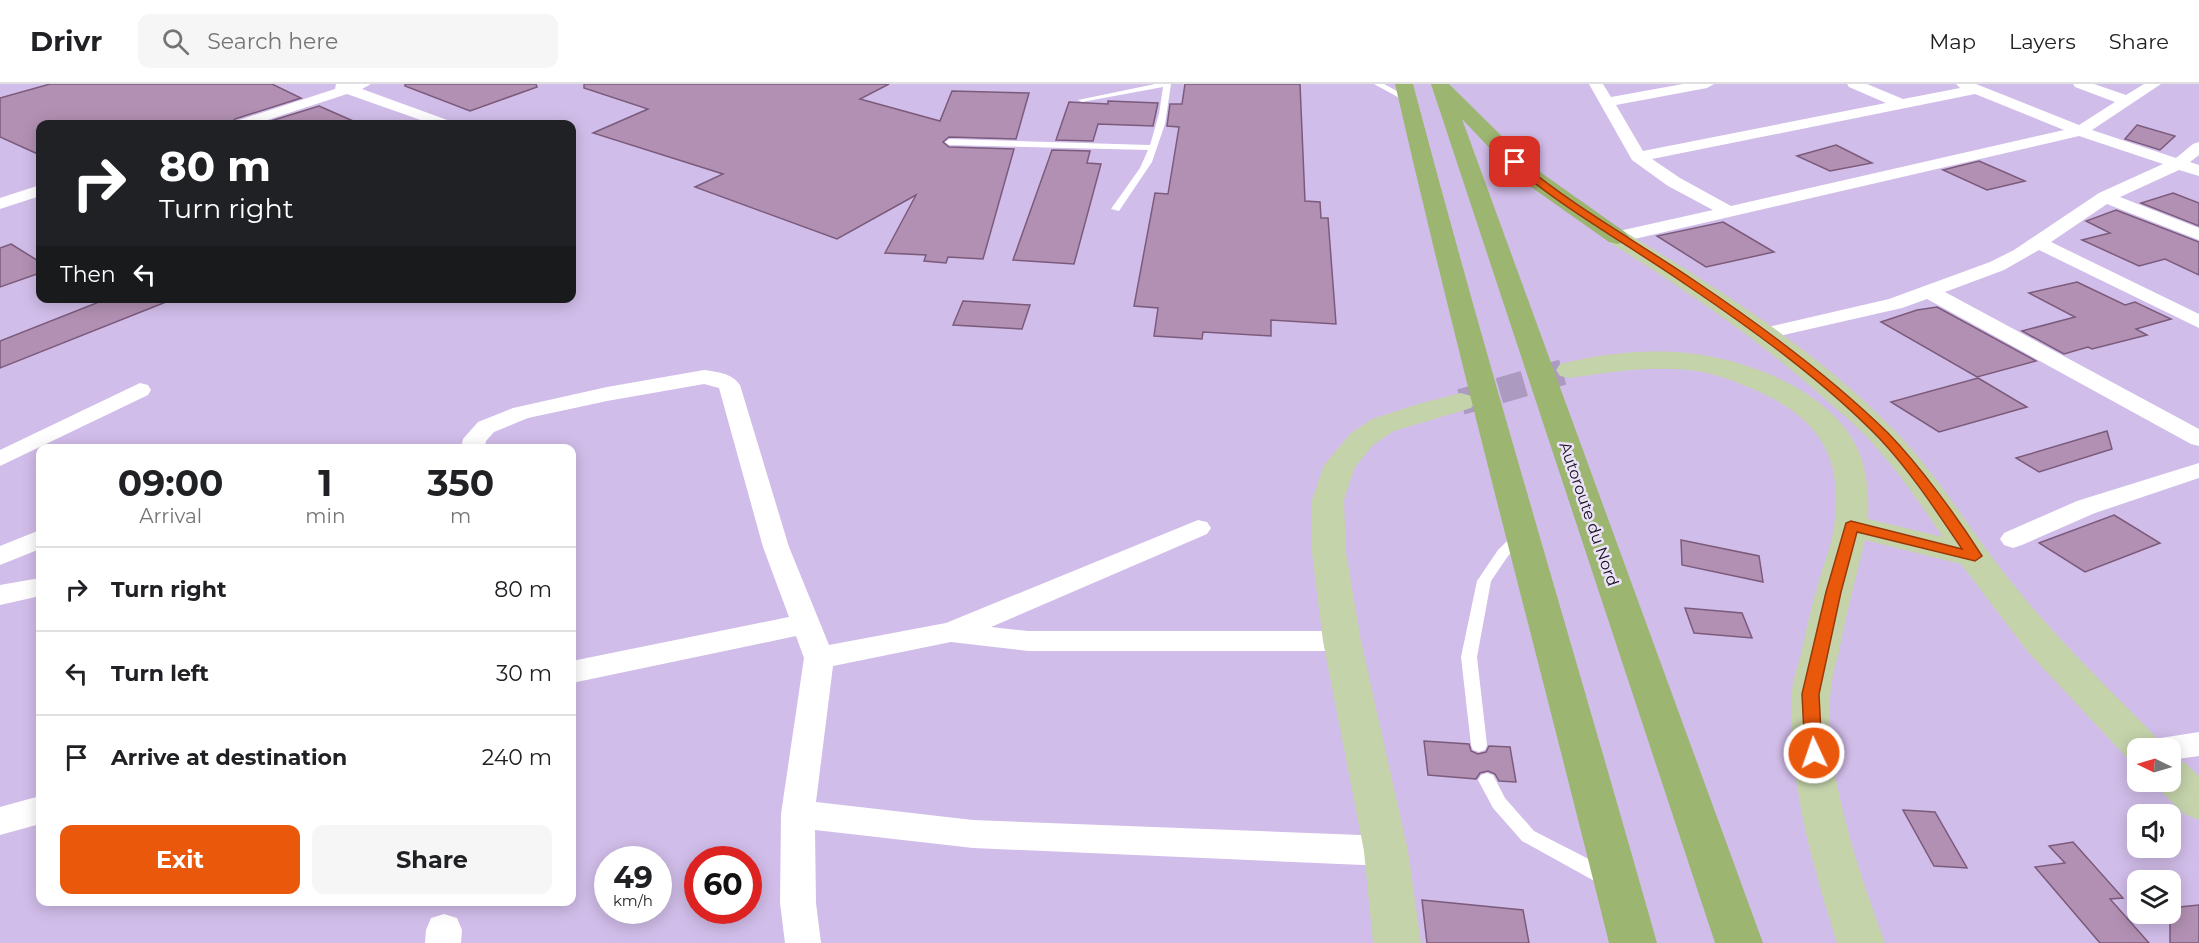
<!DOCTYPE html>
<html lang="en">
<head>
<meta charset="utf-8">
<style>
	:root { --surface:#fff; --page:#f6f6f6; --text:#202124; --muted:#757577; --line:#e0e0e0; --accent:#ea580c }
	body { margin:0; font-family:Montserrat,sans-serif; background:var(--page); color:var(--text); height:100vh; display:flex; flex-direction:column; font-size:22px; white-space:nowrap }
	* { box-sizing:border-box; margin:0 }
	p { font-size:20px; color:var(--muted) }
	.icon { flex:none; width:33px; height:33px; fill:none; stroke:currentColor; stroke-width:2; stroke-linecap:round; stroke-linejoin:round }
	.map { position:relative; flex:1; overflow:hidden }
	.sheet { position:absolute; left:36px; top:360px; width:540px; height:462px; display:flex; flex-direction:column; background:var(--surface); border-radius:12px; box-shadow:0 3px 15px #0003 }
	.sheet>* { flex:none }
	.top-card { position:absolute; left:36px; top:36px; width:540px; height:183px; border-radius:12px; box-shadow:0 3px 15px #0003; background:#202124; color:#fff; overflow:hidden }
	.needle { width:39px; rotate:275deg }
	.tools { position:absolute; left:2127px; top:654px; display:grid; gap:12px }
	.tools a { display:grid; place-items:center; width:54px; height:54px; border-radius:12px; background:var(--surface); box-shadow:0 3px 15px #0003; font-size:30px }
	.speed { position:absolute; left:594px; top:762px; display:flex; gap:12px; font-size:30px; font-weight:700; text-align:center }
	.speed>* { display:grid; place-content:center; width:78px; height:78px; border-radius:50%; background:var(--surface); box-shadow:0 3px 15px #0003; line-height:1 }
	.speed small { font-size:15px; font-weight:400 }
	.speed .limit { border:9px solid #d22; background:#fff; color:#111 }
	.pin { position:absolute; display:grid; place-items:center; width:51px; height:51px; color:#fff; margin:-26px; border-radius:12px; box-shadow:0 3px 9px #0006 }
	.me { position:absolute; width:66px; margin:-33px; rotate:357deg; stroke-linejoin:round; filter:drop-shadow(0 0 4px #0008) }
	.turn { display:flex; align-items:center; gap:21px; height:126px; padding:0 24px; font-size:27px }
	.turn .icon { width:78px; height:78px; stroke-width:2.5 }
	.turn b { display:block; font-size:42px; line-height:51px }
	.then { display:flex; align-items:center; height:57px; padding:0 24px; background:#0003; gap:12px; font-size:22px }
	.eta { display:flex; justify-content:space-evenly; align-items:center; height:102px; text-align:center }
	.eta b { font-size:36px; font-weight:700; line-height:42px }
	.cta { display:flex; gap:12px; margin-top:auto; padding:12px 24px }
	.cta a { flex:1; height:69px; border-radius:12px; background:var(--accent); color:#fff; font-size:24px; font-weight:700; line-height:69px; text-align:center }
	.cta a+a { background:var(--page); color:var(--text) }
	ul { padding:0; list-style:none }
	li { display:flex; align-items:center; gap:18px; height:84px; padding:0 24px; border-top:2px solid var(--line) }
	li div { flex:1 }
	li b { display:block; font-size:22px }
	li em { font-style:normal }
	header { display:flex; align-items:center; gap:36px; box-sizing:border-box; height:84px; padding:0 30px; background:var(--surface); border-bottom:2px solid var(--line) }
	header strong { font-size:28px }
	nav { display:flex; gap:33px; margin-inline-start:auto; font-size:21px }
	.search { width:420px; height:54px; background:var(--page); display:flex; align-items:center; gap:15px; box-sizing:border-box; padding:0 21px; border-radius:12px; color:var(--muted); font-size:22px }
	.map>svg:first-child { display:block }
</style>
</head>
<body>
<header>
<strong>Drivr</strong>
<div class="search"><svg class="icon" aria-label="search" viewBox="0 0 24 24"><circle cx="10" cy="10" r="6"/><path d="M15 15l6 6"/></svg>Search here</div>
<nav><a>Map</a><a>Layers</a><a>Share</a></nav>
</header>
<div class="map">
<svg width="2199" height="859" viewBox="0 0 2199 859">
	<rect width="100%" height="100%" fill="#d1bde9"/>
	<g fill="#b290b3" stroke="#7b5b7c" stroke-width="1.5">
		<path d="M50 0H272L301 14 235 35 231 40H40V71L0 53V14Z"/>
		<path d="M405 0H536L537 3 470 27 405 2Z"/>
		<path d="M584 0H889L860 15 940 37 952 7 1029 9 1016 55 949 53 943 58 949 63 1014 65 983 175 948 173 946 179 924 177 926 171 885 169 916 111 837 155 695 103 723 90 593 49 648 25 584 4Z"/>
		<path d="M1185 0H1300L1305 117 1320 118 1321 134H1328L1336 240 1271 236V252L1203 248 1202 255 1154 252 1158 224 1134 222 1155 109 1168 110 1179 43 1167 42 1170 20H1182Z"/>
		<path d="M1108 17 1158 19 1153 42 1098 40 1093 57 1056 56 1069 18 1108 20Z"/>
		<path d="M319 22 360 40H261Z"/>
		<path d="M2137 41 2175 52 2160 66 2125 55Z"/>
		<path d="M1836 61 1872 79 1830 87 1797 72Z"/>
		<path d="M1052 66 1090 67 1087 79 1101 80 1074 180 1013 176Z"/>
		<path d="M1979 77 2025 97 1987 106 1943 86Z"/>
		<path d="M2173 109 2199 119V142L2141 119Z"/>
		<path d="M2116 126 2199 158V191L2165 175 2139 182 2082 156 2110 149 2086 137Z"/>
		<path d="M1723 138 1774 168 1706 183 1657 152Z"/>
		<path d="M11 160 40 178V189L0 203V164Z"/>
		<path d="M2077 198 2125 221 2135 218 2171 235 2136 245 2147 251 2092 265 2088 263 2064 270 2022 247 2075 233 2029 209Z"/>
		<path d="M109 214 171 216 0 284V257Z"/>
		<path d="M963 217 1030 221 1022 245 953 241Z"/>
		<path d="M1937 223 2036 277 1977 293 1881 238 1917 226Z"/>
		<path d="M1978 294 2027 323 1939 348 1891 318Z"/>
		<path d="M2107 347 2112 365 2039 388 2016 374Z"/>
		<path d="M2114 431 2160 459 2085 488 2039 459Z"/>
		<path d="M1681 456 1759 472 1763 498 1682 481Z"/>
		<path d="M1685 524 1742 529 1752 554 1694 549Z"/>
		<path d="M1424 657 1469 660 1471 667 1478 670 1486 668 1489 662 1510 663 1516 698 1499 697 1495 690 1488 687 1480 689 1476 695 1428 691Z"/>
		<path d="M1903 726 1935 728 1967 784 1934 782Z"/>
		<path d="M2073 758 2123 814 2110 815 2149 859H2100L2035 783 2065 779 2049 762Z"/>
		<path d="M1422 816 1523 826 1529 859H1427Z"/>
		<path d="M2199 821V859H2170V824Z"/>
	</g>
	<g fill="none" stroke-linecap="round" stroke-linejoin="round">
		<path stroke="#ac9ac1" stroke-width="26" stroke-dasharray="26 14" stroke-linecap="butt" d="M1461 318 1570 286"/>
		<g fill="#fff" fill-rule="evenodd">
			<path d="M1155 0H1171L1165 40 1152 78 1119 127 1111 125 1140 84 1148 66 949 61 945 58 949 55 1150 61 1159 30 1163 3 1082 18 1078 16Z"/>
			<path d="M1374 0H1384L1412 15 1405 17Z"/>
			<path d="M1521 446 1528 451 1508 472 1491 497 1477 573 1487 661 1485 666 1479 668 1473 666 1471 661 1461 573 1477 497 1498 466 1516 448Z"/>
			<path d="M1487 689 1493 691 1505 714 1534 747 1612 787 1614 793 1612 799 1605 801 1598 799 1522 757 1493 724 1478 696 1481 691Z"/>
		</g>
		<g fill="#fff" fill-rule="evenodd">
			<path d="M336 0H371L362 5 450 37 453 40H432L347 10 255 40H233L236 37 335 5Z"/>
			<path d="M1589 0H1603L1611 13 1683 0H1714L1707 4 1616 21 1643 67 1886 19 1849 3 1847 0H1867L1903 15 1960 4 1956 0H1976L2079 41 2115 18 2075 3 2073 0H2094L2126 11 2144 0H2161L2092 46 2176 74 2193 60 2199 58V71L2190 78 2199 81V92L2179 86 2120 113 2199 144V156L2107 120 2051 158 2199 230V244L2039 166 2004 186 1945 208 2199 345V362L2191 360 1927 215 1902 224 1762 256 1755 254 1752 250 1755 246 1889 215 1990 178 2014 166 2099 109 2163 80 2079 52 1617 159 1610 157 1608 153 1610 149 1713 126 1668 102 1632 76ZM1975 10 2064 46 1731 122 1680 94 1652 75Z"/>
			<path d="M40 101V112L0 125V114Z"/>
			<path d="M704 286C717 288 732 289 740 301L789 463 829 561 946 539 1198 436 1207 438 1211 444 1207 450 991 543 1028 547H1342L1352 550 1356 557 1352 564 1342 567H1028L951 558 833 582 816 718 973 736 1386 752 1398 757 1403 767 1398 777 1386 782 973 764 815 746 816 819 821 859H785L780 819 781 730 804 574 796 552 572 599V577L789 533 763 463 719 304 704 300 607 317 528 334 494 348 486 357 485 364H461L463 355 478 338 513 324 607 303Z"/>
			<path d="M140 299 148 301 151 306 148 311 0 382V366Z"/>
			<path d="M2199 379V394L2095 429 2022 461 2013 464 2004 461 2000 455 2004 449 2077 417Z"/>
			<path d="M40 446V465L0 481V462Z"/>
			<path d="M40 494V512L0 521V501Z"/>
			<path d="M2199 648V672L2170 676V664H2149L2154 655Z"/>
			<path d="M40 712V740L0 751V723Z"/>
			<path d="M444 830 457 834 462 846 461 859H425L426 846 431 834Z"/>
		</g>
		<g fill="#c4d3aa" fill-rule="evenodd">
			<path d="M1617 146 1625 148C1719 205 1815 265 1892 344 1937 389 1969 445 2008 494 2053 551 2105 601 2156 653L2162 664H2138V679L2128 675 2028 568 1961 480 1865 456C1856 494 1846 530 1839 568 1836 580 1832 592 1831 604 1822 684 1858 784 1885 859H1837C1812 779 1787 695 1792 610 1792 597 1797 584 1801 570 1806 547 1811 523 1818 500 1823 481 1831 463 1834 443 1844 371 1818 333 1753 305 1732 296 1710 288 1688 286 1648 282 1609 288 1570 294L1560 292 1556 286 1560 280C1600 270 1646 265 1687 269 1748 275 1834 308 1859 368 1868 390 1869 412 1868 435L1943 453C1921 421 1900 389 1874 361 1859 343 1841 329 1824 314 1758 255 1684 205 1609 158L1605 153 1609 148Z"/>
			<path d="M1461 309 1471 312 1476 318 1471 324 1394 347 1373 361 1355 383 1344 416 1346 469 1361 557 1408 767 1421 859H1373L1364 767 1323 557 1312 469V416L1324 381 1351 349 1372 335 1418 320Z"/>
			<path d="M2170 674 2185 679 2199 692V736L2184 730 2152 698H2170Z"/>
		</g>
		<g fill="#9cb671" fill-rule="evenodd">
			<path d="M1395 0H1413C1489 288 1576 572 1657 859H1609C1538 573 1461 288 1395 0Z"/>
			<path d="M1431 0H1449L1533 83 1625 148 1629 153 1625 158 1617 160 1609 158 1517 93 1462 35 1763 859H1715Z"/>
		</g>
	</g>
	<path fill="#ea580c" stroke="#983908" stroke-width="1.5" d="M1511 76H1518C1572 122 1636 157 1695 197 1762 242 1830 292 1888 349 1920 382 1958 434 1982 472L1975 477 1857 448 1841 508 1819 610 1822 669 1819 674 1814 676 1808 674 1805 669 1802 610 1826 508 1846 439 1851 437 1962 465C1937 428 1911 388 1880 355 1825 298 1753 246 1688 202 1629 161 1566 127 1511 80Z"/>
	<g text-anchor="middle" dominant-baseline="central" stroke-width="5" stroke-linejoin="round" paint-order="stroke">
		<g font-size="16" fill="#17101f" stroke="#ece3f9">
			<text transform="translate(1589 430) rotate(71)">Autoroute du Nord</text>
		</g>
	</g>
</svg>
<div class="tools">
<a><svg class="needle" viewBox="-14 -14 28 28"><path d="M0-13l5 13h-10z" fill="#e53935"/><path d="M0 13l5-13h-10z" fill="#757577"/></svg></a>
<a><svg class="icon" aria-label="sound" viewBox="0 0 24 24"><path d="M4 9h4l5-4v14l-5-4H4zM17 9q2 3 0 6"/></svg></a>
<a><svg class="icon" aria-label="layers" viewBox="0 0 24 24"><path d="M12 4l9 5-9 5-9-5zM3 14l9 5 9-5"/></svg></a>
</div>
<div class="speed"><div>49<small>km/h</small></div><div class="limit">60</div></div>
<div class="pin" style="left:1515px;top:78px;background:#d93025"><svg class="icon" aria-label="arrive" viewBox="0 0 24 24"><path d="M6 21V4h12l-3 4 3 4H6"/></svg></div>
<svg class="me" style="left:1814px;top:669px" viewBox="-20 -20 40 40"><circle r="17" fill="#ea580c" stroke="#fff" stroke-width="3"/><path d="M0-11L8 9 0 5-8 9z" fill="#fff"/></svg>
<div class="top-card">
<div class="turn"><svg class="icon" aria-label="right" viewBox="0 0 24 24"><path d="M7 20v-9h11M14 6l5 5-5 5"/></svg><div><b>80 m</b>Turn right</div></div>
<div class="then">Then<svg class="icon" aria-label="left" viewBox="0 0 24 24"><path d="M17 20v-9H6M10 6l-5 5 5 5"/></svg></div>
</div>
<section class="sheet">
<div class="eta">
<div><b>09:00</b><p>Arrival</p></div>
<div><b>1</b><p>min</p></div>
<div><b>350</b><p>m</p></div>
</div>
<ul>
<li><svg class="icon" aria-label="right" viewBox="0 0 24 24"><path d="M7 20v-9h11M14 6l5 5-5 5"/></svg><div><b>Turn right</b></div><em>80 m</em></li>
<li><svg class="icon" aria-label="left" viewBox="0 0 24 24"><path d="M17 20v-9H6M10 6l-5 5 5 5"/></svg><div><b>Turn left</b></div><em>30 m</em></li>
<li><svg class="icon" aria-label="arrive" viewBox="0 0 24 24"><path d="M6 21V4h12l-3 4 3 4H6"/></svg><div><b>Arrive at destination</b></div><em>240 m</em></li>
</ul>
<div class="cta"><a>Exit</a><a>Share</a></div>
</section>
</div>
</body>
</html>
